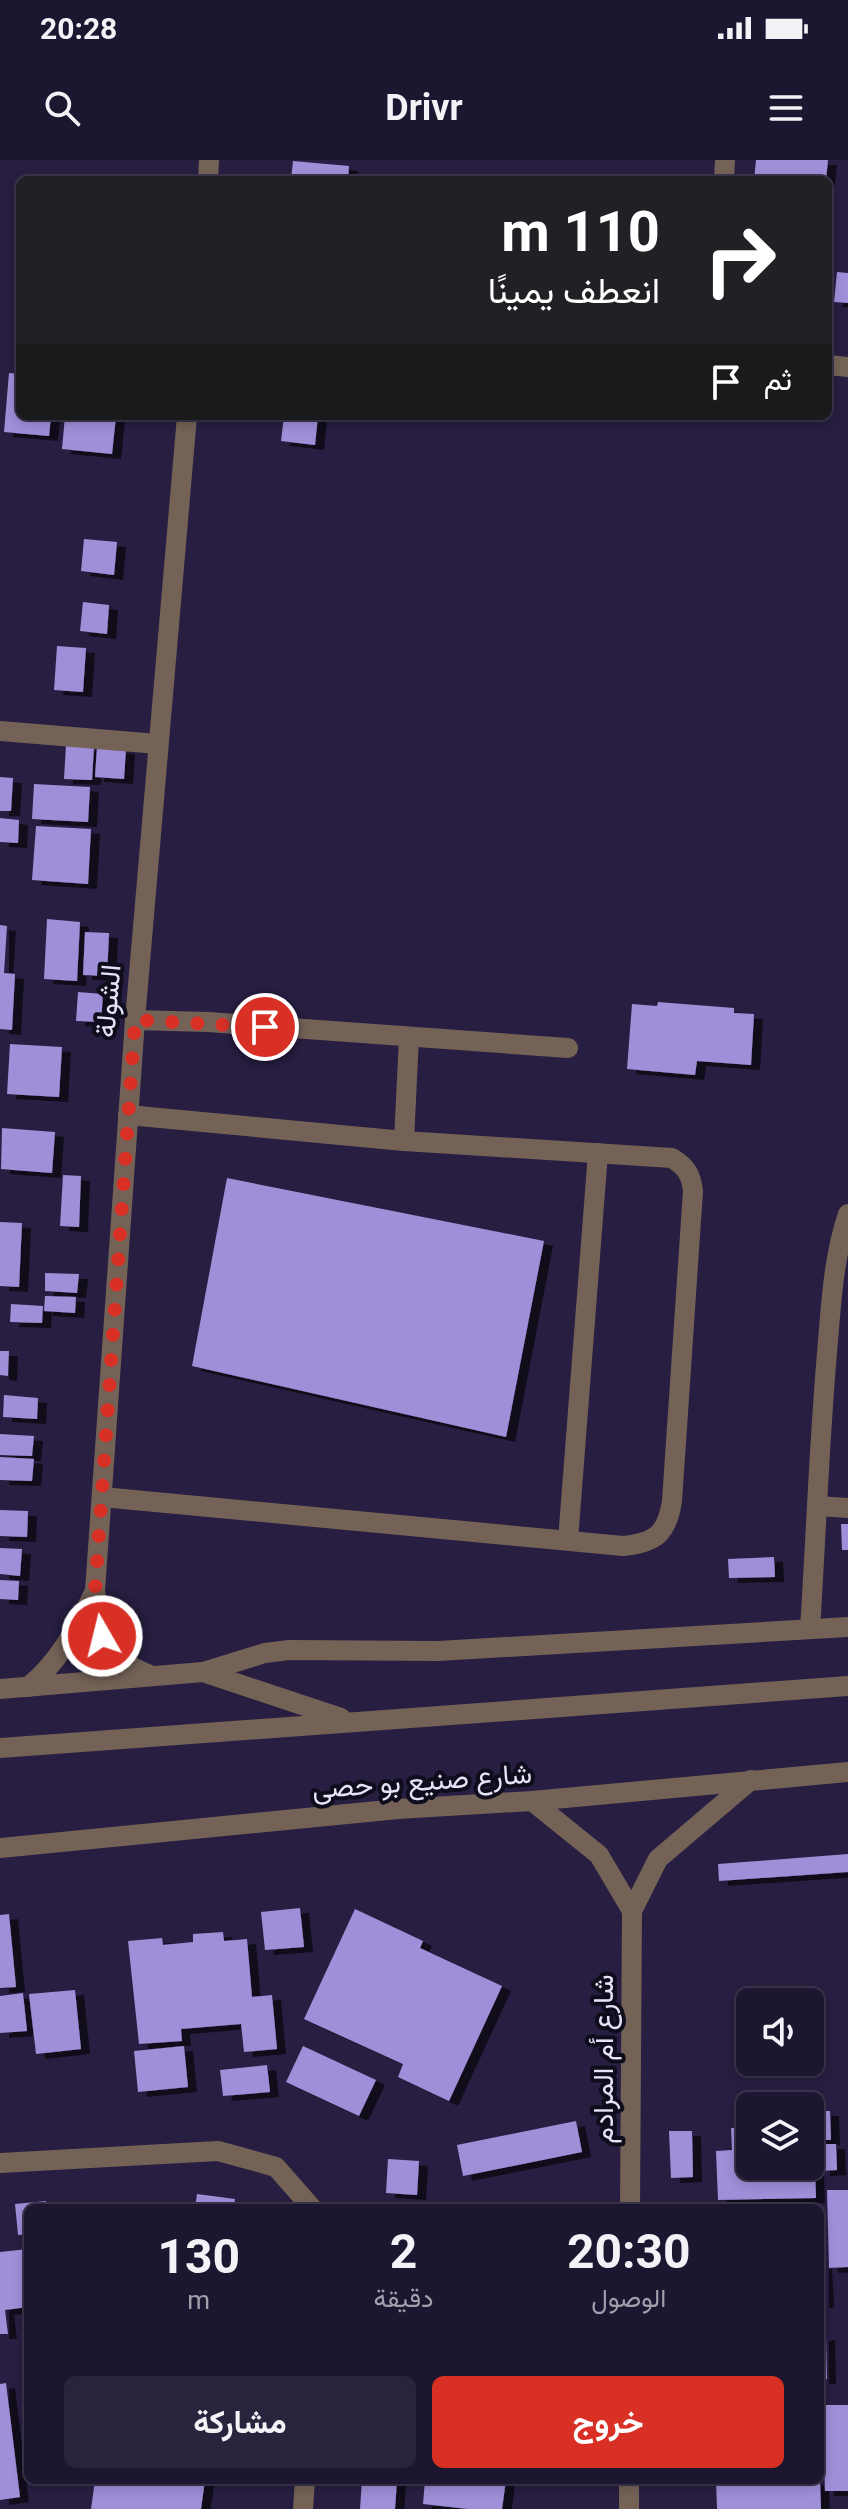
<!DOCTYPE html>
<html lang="ar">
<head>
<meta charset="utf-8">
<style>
	:root { --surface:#1d1631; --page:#2a233d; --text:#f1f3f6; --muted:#a09fab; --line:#3b354d; --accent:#d93025 }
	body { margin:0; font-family:Roboto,Vazirmatn,sans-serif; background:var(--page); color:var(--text); direction:rtl; height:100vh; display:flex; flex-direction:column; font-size:30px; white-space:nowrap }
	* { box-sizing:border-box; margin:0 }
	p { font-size:26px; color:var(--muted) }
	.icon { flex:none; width:44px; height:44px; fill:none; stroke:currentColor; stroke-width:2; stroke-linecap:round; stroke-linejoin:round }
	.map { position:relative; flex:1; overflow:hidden; direction:ltr }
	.side { position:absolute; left:24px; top:2044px; width:800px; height:280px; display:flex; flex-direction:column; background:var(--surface); border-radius:12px; box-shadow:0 4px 12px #0003,0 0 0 2px var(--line); direction:rtl }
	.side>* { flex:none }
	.hud { position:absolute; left:16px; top:16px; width:816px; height:244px; border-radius:12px; box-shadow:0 4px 12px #0003,0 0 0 2px var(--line); direction:rtl; background:#202124; color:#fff; overflow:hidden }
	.buttons { position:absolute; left:736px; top:1828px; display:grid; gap:16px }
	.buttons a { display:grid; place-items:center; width:88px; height:88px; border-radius:12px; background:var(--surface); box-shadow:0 4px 12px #0003,0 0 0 2px var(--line); font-size:40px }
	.pin { position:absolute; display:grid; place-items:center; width:68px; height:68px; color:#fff; margin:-34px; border:4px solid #fff; border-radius:50%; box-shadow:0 2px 8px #0007 }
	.me { position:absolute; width:88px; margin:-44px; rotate:352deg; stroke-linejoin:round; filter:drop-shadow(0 0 6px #0008) }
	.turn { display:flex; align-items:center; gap:28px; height:168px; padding:0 40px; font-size:36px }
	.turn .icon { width:104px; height:104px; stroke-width:2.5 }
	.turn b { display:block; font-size:56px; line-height:68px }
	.then { display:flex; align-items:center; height:76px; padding:0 40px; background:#0003; gap:16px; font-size:30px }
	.eta { display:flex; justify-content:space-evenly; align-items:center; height:136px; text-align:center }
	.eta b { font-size:48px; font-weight:700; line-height:56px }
	.primary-button { display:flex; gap:16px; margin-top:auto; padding:16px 40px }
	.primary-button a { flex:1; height:92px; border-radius:12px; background:var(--accent); color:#fff; font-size:32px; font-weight:700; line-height:92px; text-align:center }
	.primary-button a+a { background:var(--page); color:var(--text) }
	.status { display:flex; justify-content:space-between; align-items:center; height:56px; padding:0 40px; background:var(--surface); direction:ltr }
	.status svg { height:22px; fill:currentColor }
	header { display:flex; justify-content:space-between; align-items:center; height:104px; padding:0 40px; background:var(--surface); font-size:36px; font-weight:700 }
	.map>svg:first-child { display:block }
</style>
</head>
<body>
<div class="status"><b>20:28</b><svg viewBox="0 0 49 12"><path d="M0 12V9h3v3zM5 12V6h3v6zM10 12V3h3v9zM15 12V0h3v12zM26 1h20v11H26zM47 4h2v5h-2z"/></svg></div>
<header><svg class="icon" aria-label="menu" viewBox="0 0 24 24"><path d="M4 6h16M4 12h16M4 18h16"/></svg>Drivr<svg class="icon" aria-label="search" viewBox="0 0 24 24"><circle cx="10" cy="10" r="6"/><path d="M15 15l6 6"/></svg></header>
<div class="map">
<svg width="848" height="2349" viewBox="0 0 848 2349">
	<defs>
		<filter id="shadow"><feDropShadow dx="9" dy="5" stdDeviation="0" flood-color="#0009"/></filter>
	</defs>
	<rect width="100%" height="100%" fill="#271e41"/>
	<g fill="#9f8ed8" filter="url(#shadow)">
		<path d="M756 0H828L826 20H754Z"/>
		<path d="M293 1 349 6 348 20H291Z"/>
		<path d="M837 112 848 113V143L834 142Z"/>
		<path d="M9 213 20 214V256H51L49 276 4 272Z"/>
		<path d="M65 256H116L112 294 62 289Z"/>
		<path d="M284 256H318L315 285 281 281Z"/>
		<path d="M84 379 117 382 114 415 81 411Z"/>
		<path d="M83 442 109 445 107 474 80 471Z"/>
		<path d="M57 486 86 488 83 532 54 530Z"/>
		<path d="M66 585 94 587 92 620 64 619Z"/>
		<path d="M97 587 126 589 124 619 95 617Z"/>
		<path d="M0 617 13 618 11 651H0Z"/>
		<path d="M34 624 90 627 88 662 32 659Z"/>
		<path d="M0 658 19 660 18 683 0 682Z"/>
		<path d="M36 666 91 669 88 724 32 720Z"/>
		<path d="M47 759 80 762 77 821 44 819Z"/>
		<path d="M0 765 7 766 4 813 15 814 12 870 0 869Z"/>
		<path d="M85 772 109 773 107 816 83 815Z"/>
		<path d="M78 832 103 834 101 862 76 861Z"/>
		<path d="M658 842 734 848V853L754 854 751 905 697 901 695 915 627 909 632 844 657 846Z"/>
		<path d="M10 884 62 887 59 937 7 934Z"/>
		<path d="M2 968 55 972 52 1013 1 1009Z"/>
		<path d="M63 1015 81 1016 79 1067 60 1066Z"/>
		<path d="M227 1018 544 1081 506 1277 192 1206Z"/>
		<path d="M0 1062 22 1063 19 1127 0 1126Z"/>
		<path d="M45 1113 79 1114 77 1133 45 1131Z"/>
		<path d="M45 1136 76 1137 75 1153 44 1151Z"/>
		<path d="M11 1144 43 1146 42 1163 10 1162Z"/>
		<path d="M0 1191H9L8 1216 0 1215Z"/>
		<path d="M4 1235 38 1238 37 1259 3 1257Z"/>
		<path d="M0 1274 34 1276 32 1296 0 1295Z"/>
		<path d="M0 1297 34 1299 32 1321 0 1320Z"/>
		<path d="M0 1350 28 1351 27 1377 0 1376Z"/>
		<path d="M841 1364H848V1390H842Z"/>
		<path d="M0 1388 22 1389 20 1416 0 1414Z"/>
		<path d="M774 1397 775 1417 729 1418 728 1399Z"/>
		<path d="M0 1420 19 1421 18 1440 0 1439Z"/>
		<path d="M848 1694V1712L719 1721 718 1704Z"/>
		<path d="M300 1748 304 1787 265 1790 261 1752Z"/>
		<path d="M355 1749 423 1781 420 1788 502 1826 449 1941 398 1917 403 1904 304 1859Z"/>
		<path d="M9 1754 16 1827 0 1828V1755Z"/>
		<path d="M223 1772 224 1781 247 1779 252 1837 272 1835 277 1889 244 1892 241 1864 181 1869 182 1881 139 1884 128 1781 162 1778 163 1785 193 1782V1774Z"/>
		<path d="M75 1830 81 1889 36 1894 29 1834Z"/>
		<path d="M23 1833 27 1871 0 1873V1836Z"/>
		<path d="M184 1886 188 1927 138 1932 134 1891Z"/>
		<path d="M303 1886 376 1920 359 1956 286 1922Z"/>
		<path d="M267 1905 270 1932 223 1936 220 1910Z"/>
		<path d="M810 1951H830L831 1980H814L816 2038 718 2040 716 1991 732 1990 731 1968 750 1967V2006H810Z"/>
		<path d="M576 1961 582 1992 463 2016 457 1985Z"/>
		<path d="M669 1971H692L693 2017 671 2018Z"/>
		<path d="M820 1984H836L837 2010 821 2011Z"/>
		<path d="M388 1999 419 2001 417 2035 386 2033Z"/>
		<path d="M827 2030H848V2107L829 2108Z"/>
		<path d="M197 2034 235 2039 234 2048H195Z"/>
		<path d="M46 2041 47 2048H28V2074L18 2075 15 2044Z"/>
		<path d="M28 2089V2147L5 2150 8 2174H0V2092Z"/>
		<path d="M820 2104H823L825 2142 820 2143Z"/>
		<path d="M826 2175 827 2219H820V2176Z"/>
		<path d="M6 2223 20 2337 0 2340V2224Z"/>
		<path d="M822 2245H848V2331H825Z"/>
		<path d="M95 2320H205L201 2349H91Z"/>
		<path d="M362 2320H397L395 2349H360Z"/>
		<path d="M425 2320H506L502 2349H468L423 2344Z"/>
		<path d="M716 2320H820L821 2349H717Z"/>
	</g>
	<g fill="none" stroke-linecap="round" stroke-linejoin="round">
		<g stroke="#746257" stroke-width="20">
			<path d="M208 20 209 0"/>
			<path d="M724 20 725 0"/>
			<path d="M828 205 848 207"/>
			<path d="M0 571 158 584"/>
			<path d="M135 860 208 862 568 888"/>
			<path d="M404 981 409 877"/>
			<path d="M102 1337 623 1386C655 1383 667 1374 672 1341L693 1031C691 1014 686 1007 672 998L404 981 128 955"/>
			<path d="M817 1346 848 1348"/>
			<path d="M568 1380 598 993"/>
			<path d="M810 1469C816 1377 819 1285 827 1193 831 1147 833 1098 848 1054"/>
			<path d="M203 1512 341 1558"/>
			<path d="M150 1515C99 1494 103 1481 95 1431L135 860 187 256"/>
			<path d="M28 1527C60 1502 77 1466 95 1431"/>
			<path d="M0 1529 203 1512 265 1493 289 1490 438 1491 848 1467"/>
			<path d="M0 1588 848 1526"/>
			<path d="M532 1641 599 1695 632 1751"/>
			<path d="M0 1688 398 1649 532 1641 848 1612"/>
			<path d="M0 2003 218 1991 276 2007 312 2048"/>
			<path d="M630 2048 632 1751 658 1699 751 1620"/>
			<path d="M303 2349 305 2320"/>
			<path d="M629 2349V2320"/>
		</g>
	</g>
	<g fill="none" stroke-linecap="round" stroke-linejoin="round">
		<path stroke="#d93025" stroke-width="14" stroke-dasharray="0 25.2" d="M102 1476 95 1431 135 860 265 867"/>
	</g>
	<g text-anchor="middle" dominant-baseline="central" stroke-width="8" stroke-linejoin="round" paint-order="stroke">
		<g font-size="28" fill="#e6e2f9" stroke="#0f0c1b">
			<text transform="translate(108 841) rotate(-85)">الشولة</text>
			<text transform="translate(422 1621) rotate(-4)">شارع صنيع بو حصى</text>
			<text transform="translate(603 1899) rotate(-90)">شارع أم المرادم</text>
		</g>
	</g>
</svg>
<div class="buttons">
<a><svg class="icon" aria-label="sound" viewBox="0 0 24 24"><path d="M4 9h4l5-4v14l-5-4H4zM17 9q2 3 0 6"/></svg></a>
<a><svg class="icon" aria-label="layers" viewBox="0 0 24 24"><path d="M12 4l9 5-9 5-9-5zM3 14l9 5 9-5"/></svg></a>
</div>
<div class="pin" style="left:265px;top:867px;background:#d93025"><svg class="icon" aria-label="arrive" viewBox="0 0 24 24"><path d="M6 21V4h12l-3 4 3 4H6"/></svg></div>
<svg class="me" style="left:102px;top:1476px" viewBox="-20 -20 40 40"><circle r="17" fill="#d93025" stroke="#fff" stroke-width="3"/><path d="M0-11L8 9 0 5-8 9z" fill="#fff"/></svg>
<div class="hud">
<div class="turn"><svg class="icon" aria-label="right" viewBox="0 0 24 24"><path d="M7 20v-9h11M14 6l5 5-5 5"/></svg><div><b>110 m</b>انعطف يمينًا</div></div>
<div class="then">ثم<svg class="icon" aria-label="arrive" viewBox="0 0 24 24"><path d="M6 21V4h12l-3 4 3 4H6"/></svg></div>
</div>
<section class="side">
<div class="eta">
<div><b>20:30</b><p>الوصول</p></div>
<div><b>2</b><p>دقيقة</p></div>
<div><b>130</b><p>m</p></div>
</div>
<div class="primary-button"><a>خروج</a><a>مشاركة</a></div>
</section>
</div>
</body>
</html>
